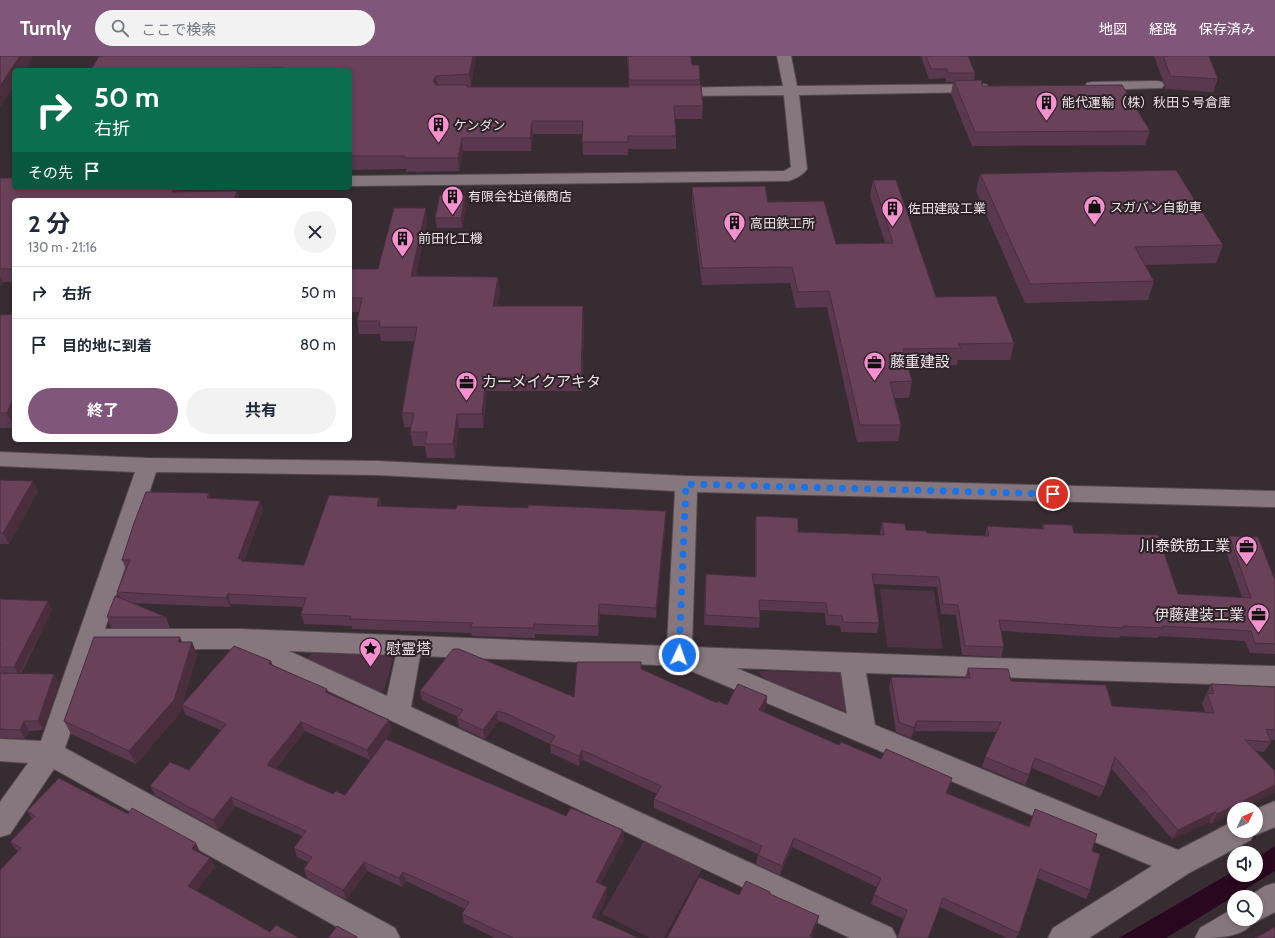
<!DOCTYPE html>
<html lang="ja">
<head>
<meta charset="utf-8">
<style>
	:root { --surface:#fff; --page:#f2f2f3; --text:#1f2937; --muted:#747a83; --line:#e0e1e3; --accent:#80577b }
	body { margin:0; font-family:Cabin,"Noto Sans JP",sans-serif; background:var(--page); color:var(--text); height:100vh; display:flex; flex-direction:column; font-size:15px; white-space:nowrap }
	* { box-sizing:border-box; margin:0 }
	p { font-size:13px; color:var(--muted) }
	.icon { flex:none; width:22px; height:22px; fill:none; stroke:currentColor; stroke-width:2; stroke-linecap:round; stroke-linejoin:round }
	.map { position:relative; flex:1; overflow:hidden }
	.sheet { position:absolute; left:12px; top:142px; width:340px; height:244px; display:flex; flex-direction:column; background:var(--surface); border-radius:6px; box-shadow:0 2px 6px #0003 }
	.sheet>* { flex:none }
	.hud { position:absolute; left:12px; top:12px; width:340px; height:122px; border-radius:6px; box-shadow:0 2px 6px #0003; background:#0b6e4f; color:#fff; overflow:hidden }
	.needle { width:26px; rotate:46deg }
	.buttons { position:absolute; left:1227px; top:746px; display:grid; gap:8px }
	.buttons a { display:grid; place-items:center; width:36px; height:36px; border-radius:50%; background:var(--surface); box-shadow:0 2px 6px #0003; font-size:20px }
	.pin { position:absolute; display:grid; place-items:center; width:34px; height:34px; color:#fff; margin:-17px; border:2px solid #fff; border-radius:50%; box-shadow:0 1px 4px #0007 }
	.me { position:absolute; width:44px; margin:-22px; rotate:3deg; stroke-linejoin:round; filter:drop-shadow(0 0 3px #0008) }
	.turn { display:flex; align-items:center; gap:14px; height:84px; padding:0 16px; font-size:18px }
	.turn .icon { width:52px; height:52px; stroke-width:2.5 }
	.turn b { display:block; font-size:28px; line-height:34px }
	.then { display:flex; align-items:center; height:38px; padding:0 16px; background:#0003; gap:8px; font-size:15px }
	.round { display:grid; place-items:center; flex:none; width:42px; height:42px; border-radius:21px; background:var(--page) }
	.headline { display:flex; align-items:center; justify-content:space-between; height:68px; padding:0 16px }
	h1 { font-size:24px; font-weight:700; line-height:30px }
	.primary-button { display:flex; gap:8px; margin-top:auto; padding:8px 16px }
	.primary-button a { flex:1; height:46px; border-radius:24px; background:var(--accent); color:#fff; font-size:16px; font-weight:700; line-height:46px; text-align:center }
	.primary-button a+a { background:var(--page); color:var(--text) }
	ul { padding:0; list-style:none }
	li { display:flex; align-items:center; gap:12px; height:52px; padding:0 16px; border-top:1px solid var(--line) }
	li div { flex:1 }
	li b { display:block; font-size:15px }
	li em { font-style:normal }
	header { display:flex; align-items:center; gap:24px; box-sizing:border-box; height:56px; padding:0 20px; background:var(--accent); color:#fff }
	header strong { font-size:19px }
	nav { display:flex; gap:22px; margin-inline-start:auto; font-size:14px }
	.search { width:280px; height:36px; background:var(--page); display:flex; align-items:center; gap:10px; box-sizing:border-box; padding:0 14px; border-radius:22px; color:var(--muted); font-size:15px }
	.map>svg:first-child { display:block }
</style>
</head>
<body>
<header>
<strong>Turnly</strong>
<div class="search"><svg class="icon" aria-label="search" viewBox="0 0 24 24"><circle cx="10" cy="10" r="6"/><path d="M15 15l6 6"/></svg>ここで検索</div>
<nav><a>地図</a><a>経路</a><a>保存済み</a></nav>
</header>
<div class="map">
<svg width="1275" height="882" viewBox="0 0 1275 882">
	<rect width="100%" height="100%" fill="#382c33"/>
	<g fill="#4f3243">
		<path d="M880 533 934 535 943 593 887 591Z"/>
		<path d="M312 597 386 599 393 603 384 634 377 637 311 609 308 602Z"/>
		<path d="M758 615 843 617 849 657 764 623Z"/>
		<path d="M644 785 702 813 664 882H650L602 858Z"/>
	</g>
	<path fill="#29071e" d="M1275 790V815L1166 882H1119L1234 815V819H1256V802Z"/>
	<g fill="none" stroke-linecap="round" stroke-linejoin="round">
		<defs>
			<g id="minor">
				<path d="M777 0H791L797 30 982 28 987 29 989 32 987 35 982 36 799 39 807 113C803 119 795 123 788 125L350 130V120L784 115 791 111 784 39 672 40 667 39 665 36 667 33 672 32 783 30Z"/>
				<path d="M1157 25 1162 26 1164 29 1162 32 1092 34 1087 33 1085 30 1087 27 1092 26Z"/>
				<path d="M0 396 148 402 378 405 686 420 1275 435V451L697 436 692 591 990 602 1275 610V630L866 617 875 669 1178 794 1234 765V775H1256V753L1275 745V771L1256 779 1253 778 1251 784 1189 817 1089 882H1048L1053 872 1152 810 684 612 683 610 420 600 411 651 892 872 897 882H850L240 593H99L65 692 395 872 400 882H357L54 713 10 778 0 781V746L28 707 0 705V683L41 685 135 416 0 410ZM156 416 378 419 675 435 667 590 240 573H105ZM289 595 396 599 387 640ZM736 612 841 616 847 658Z"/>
				<path d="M1275 827V856L1256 866 1254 865C1244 882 1217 882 1195 882L1200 872 1234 852V863H1256V841H1248L1265 830Z"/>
			</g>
		</defs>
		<use href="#minor" stroke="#544a50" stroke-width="2"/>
		<use href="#minor" fill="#86777f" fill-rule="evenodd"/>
	</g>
	<g fill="#5a384d">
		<path d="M99 0H476L471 31H629L627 0 692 9 700 24V29L703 50 702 63H675L676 80V93H628V99H583L582 78H533L531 95H463L459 115 406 116V113L350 114V14H91Z"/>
		<path d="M921 0H968L975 17 974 24 983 30 1150 75 1145 89 972 90 951 38 953 26H946L945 22 929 23Z"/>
		<path d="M1154 0H1209L1218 23 1213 36 1165 33V28L1163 25Z"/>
		<path d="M980 118 1223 189 1216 207 1145 209 1154 225 1148 244 1025 247 976 135Z"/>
		<path d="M0 122 14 132 180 135H237L240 144H14V226H3L0 231Z"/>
		<path d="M873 124 936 241 1014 287 1010 304H958L957 309 908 310 912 325 909 342H894L901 369 898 385 857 386 827 251 796 252 790 227 702 229 692 147V131L768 146 836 188 885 187 870 140Z"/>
		<path d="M467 148 462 172H437L435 162Z"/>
		<path d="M427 165 416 220 498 221 500 235 497 250 584 264 582 335H487L483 372H459L455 402H427L425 390H413L410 376 411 371H404L402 357 414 285H381L380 278H359L357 265 359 256H350V213H378Z"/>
		<path d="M14 258V372H0V259Z"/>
		<path d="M0 424 38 435 9 488H0Z"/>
		<path d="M209 437 210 442 260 445 263 454 244 505 304 509 379 442 381 450 666 465 656 562 600 558 598 580 535 578V582L472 580 471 577 352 573V570L304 568 301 558 303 551 231 548 230 551 130 547 166 561 170 572H111L107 561 120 542 117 536 126 513 122 504Z"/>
		<path d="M756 460 798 476 880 479V477L882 466 906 474 927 477 985 480 987 470 1041 473 1043 468 1074 477 1178 538 1242 541 1224 490 1229 480 1275 524V598L1250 597 1245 585 1159 580 1158 582 1120 580 1119 582 1001 575 1004 591 1001 601 962 599 956 559 941 558 937 531 874 528 879 567 877 577 841 576 840 570 826 569 825 557 760 554V562L759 572 704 569 705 528 755 521V470Z"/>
		<path d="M0 543 52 554 21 618H54L59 628 43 674 29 675 25 683 0 682Z"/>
		<path d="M182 586H192L197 599 182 649 271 605 273 610 329 638 392 674 370 704 305 675 276 712 333 738 566 760 623 774 624 784 600 828 607 840 596 863 639 882H495L464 867 462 858 465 853 406 825 402 831 367 815 346 843 335 838 307 822 304 813 308 806 297 801 294 792 302 780 235 750 218 774 155 739 150 730 189 714 221 674 186 659 182 650 180 657 136 708 71 678 64 665Z"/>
		<path d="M968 612 1011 625 1112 650 1205 656 1202 647 1211 628 1275 631V684H1270L1271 686 1264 696 1256 695 1275 736 1241 753H1234V756L1211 768 1209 766 1172 783 1111 712 1105 731 1100 741 1032 712 1025 729 982 711 985 701 997 676 915 675 911 682 896 676 889 631 891 621 965 622Z"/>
		<path d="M641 613 717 647 727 649 767 640 766 650 763 656 839 689 881 703 952 722 947 737 1029 770 1035 753 1092 795 1090 834 1086 843 1037 822 1019 877 1016 882H1007L940 851 904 863 871 848 874 839 877 831 792 791 780 819 756 808 758 798 654 752V743L657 738 583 704 579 710 551 697 550 688 506 667 498 665 485 683 459 671 457 662 458 661 422 644 420 635 574 641Z"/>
		<path d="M27 755 200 796V797L210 802 215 811 196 834 270 876 0 882 17 795 10 786 32 762Z"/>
	</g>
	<g fill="#4a2e3e">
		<path d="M20 0H32L33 2 25 14H14V30L0 51V30Z"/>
		<path d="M473 0H476L471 31 469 18Z"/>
		<path d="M436 20 438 33 433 25Z"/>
		<path d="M532 65 533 78 531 95 530 82Z"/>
		<path d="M462 82 463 95 459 115 458 102Z"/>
		<path d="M174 132H179L181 138 172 136Z"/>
		<path d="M237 135 240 144H234Z"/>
		<path d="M465 139 467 148 462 172 461 162Z"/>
		<path d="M426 152 427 165 413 233 411 220Z"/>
		<path d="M0 220 3 226 0 231Z"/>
		<path d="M498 221 500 235 494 264 493 250Z"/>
		<path d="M583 250 584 264 582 335 581 321Z"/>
		<path d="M486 322 487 335 483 372 482 358Z"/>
		<path d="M14 341V371L7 357Z"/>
		<path d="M457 358 459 372 455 402 453 388Z"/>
		<path d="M33 425 38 435 9 488 3 477Z"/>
		<path d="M209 437 212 447 207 442Z"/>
		<path d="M379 442 381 452 377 450Z"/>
		<path d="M260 445 263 454 243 508 238 503Z"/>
		<path d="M666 455V465L656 562V552Z"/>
		<path d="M228 538 231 548 230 551 226 542Z"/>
		<path d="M48 545 52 554 19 620 14 611Z"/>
		<path d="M599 548 600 558 598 580V570Z"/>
		<path d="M180 581 185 594 178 586Z"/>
		<path d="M192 586 197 599 180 657 136 708 129 695Z"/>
		<path d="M271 605 274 615 269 608Z"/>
		<path d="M54 618 59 628 43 674 38 665Z"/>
		<path d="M327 633 330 643 325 636Z"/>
		<path d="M767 640 766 650 758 664 759 654Z"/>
		<path d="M497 655 498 665 485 683 483 674Z"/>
		<path d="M389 664 392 674 370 704 367 694Z"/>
		<path d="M24 665 29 675 25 683 20 674Z"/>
		<path d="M917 665 915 675 911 682 914 672Z"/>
		<path d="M301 666 305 675 271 718 267 709Z"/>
		<path d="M582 694 583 704 579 710V700Z"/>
		<path d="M1275 729V736L1241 753H1234V756L1211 768 1217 758Z"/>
		<path d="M231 741 235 750 218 774 213 764Z"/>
		<path d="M1215 756 1209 766 1172 783 1178 774Z"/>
		<path d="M623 774 624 784 596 835V826Z"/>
		<path d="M794 782 792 791 780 819 782 810Z"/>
		<path d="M196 787 200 796 196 802 192 793Z"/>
		<path d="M210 802 215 811 193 839 188 830Z"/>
		<path d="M364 806 367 815 346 843 343 834Z"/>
		<path d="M403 816 406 825 402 831 399 822Z"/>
		<path d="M607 831V840L592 870V861Z"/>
		<path d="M819 860 817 869 811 882H810Z"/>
	</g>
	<g fill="#694159" stroke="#4a2e3e">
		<path d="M0 0H20L0 30Z"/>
		<path d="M99 0H473L469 18 436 20 433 25 436 29H467V31H629V29H701L703 50H674L676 80H628V86H582L583 65H532L530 82H462L458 102H404L405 100H350V14H282L283 12 91 14Z"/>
		<path d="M628 0H691L692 9H699L700 24H629Z"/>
		<path d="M926 0H968L975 17H948L947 13H931Z"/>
		<path d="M1163 0H1209L1218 23 1170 20 1169 15 1167 11Z"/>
		<path d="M981 24 983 30 1122 29 1150 75 975 76 954 25Z"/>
		<path d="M1176 114 1223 189 1135 191 1154 225 1030 228 980 118Z"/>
		<path d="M0 122H14V132H174L172 136 237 135 234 144H14V213H0Z"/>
		<path d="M873 124H896L936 241 996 240 1014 287 958 288 961 292 903 293 912 325 890 326 901 369H860L829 235 798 236 792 211 702 212 692 131 765 130 768 146 824 145 836 188 893 187Z"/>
		<path d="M440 139H465L461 162H435Z"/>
		<path d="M394 152H426L411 220 498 221 493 250H583L581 321 486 322 482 358H457L453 388H425L427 376H410L414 357H402L417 271H379L380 265H357L362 242H350V213H378Z"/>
		<path d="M14 258V341L7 357H0V259Z"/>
		<path d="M0 424 33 425 3 477H0Z"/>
		<path d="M146 436 209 437 207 442 260 445 238 503H242L241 505 304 509 329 439 379 442 377 450 456 453 457 449 528 452V449L666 455 656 552 599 548 598 570 534 568V572L470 571 473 567 350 563 351 560 301 558 306 542 228 538 226 542 117 536 130 504H122L134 467Z"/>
		<path d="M756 460 798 462V476L884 479 882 466 905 468 906 474 926 475 927 477 989 480 987 470 1044 473 1043 468 1072 469 1074 477 1158 479 1178 538 1251 542 1229 480 1258 481 1275 524V588L1255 587 1251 575 1162 570 1163 572 1123 570V572L999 564 1004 591 965 590 958 549 943 548 939 521 872 518 879 567 843 566 842 560 828 559 826 547 759 544 760 562 705 559 706 518 756 521Z"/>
		<path d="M115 540 166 561H107Z"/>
		<path d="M0 543 48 545 14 611H0V588L1 587H0Z"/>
		<path d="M94 581H180L178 586H192L174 644 129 695 64 665Z"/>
		<path d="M234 590 271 605 269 608 327 633 325 636 389 664 367 694 301 666 267 709 333 738 336 735 345 739 386 683 566 760 571 752 623 774 596 826 607 831 592 861 639 882H513L462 858 469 846 403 816 399 822 364 806 343 834 332 828 304 813 312 801 294 792 306 775 231 741 213 764 150 730 170 706 189 714 226 668 182 649Z"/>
		<path d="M453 593H459L574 641 577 606H641V613L717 647 718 645 727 649 738 628 767 640 759 654 839 689 841 686 881 703 886 693 952 722 946 737 1029 771 1035 753 1097 778 1092 795 1100 798 1090 834 1040 813 1019 877 943 842 928 882H897L907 854 874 839 881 822 794 782 782 810 758 799 762 790 654 743 661 730 582 694 579 700 550 688 555 680 505 657 497 655 483 674 457 662 463 654 420 635Z"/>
		<path d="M968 612 1008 613 1011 625 1106 629 1112 650 1214 657 1207 637 1214 638 1211 628 1275 631V674L1266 673 1271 686 1245 684 1275 715V729L1217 758 1215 756 1178 774 1115 701 1105 731 1035 702 1029 719 985 701 1001 666 917 665 914 672 899 666 891 621 970 622Z"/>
		<path d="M0 617 54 618 38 665H24L20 674 0 673Z"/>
		<path d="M59 722 128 758 132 752 196 787 192 793 210 802 188 830 270 876 276 869 299 882H0V814L21 792 10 786 35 760 27 755Z"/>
		<path d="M699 821 739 839 746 825 770 836V838L819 860 810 880 814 882H667Z"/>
		<path d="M337 870 357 881V882H328Z"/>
		<path d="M1275 871V882H1255Z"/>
	</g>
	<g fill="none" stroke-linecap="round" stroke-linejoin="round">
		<path stroke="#1a73e8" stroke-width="7" stroke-dasharray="0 12.6" d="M679 599 686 428 1053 438"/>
	</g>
	<defs>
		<symbol id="building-pin" viewBox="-11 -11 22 30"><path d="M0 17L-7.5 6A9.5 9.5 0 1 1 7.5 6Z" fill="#f790ce" stroke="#2e2229"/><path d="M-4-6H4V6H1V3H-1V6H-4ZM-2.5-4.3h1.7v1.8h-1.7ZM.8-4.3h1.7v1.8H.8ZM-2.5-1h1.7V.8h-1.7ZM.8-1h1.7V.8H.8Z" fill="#111"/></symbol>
		<symbol id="shop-pin" viewBox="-11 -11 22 30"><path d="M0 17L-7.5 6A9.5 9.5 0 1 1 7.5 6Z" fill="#f790ce" stroke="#2e2229"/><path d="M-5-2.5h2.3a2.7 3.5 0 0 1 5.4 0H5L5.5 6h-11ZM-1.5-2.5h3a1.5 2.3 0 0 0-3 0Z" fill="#111"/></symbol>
		<symbol id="office-pin" viewBox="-11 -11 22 30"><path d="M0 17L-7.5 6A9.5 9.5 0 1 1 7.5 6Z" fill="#f790ce" stroke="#2e2229"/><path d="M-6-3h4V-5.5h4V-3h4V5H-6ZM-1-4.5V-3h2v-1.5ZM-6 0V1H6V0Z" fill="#111"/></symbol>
		<symbol id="sight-pin" viewBox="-11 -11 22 30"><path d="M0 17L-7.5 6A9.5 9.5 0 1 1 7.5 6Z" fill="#f790ce" stroke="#2e2229"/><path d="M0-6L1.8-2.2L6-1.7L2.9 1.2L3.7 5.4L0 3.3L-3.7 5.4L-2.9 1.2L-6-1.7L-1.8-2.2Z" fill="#111"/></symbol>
	</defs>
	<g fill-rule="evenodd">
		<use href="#building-pin" x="1034" y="34" width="25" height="34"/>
		<use href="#building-pin" x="426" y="56" width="25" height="34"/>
		<use href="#building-pin" x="440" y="128" width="25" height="34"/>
		<use href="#shop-pin" x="1082" y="138" width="25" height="34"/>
		<use href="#building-pin" x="880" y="140" width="25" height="34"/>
		<use href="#building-pin" x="722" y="154" width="25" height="34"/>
		<use href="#building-pin" x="390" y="170" width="25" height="34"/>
		<use href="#office-pin" x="862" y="294" width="25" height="34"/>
		<use href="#office-pin" x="454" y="314" width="25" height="34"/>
		<use href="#office-pin" x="1234" y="478" width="25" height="34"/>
		<use href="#office-pin" x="1246" y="546" width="25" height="34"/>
		<use href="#sight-pin" x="358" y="580" width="25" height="34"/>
	</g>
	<g text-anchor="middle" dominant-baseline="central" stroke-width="4" stroke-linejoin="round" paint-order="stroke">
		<g font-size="13" fill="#ebe3e7" stroke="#2e2229" text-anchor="start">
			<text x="1062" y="46">能代運輸（株）秋田５号倉庫</text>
			<text x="454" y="69">ケンダン</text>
			<text x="468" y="140">有限会社道儀商店</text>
			<text x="1110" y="151">スガバン自動車</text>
			<text x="908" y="152">佐田建設工業</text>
			<text x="750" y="167">高田鉄工所</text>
			<text x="418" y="182">前田化工機</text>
		</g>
		<g font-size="15" fill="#ebe3e7" stroke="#2e2229" text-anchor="start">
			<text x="890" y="306">藤重建設</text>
			<text x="482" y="326">カーメイクアキタ</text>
			<text x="1230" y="490" text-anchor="end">川泰鉄筋工業</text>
			<text x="1244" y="559" text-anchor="end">伊藤建装工業</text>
			<text x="386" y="593">慰霊塔</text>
		</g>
	</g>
</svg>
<div class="buttons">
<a><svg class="needle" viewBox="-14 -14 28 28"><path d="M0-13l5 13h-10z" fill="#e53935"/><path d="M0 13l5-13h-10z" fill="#747a83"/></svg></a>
<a><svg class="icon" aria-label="sound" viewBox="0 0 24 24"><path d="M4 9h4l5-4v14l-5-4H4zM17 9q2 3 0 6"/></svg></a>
<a><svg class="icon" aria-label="search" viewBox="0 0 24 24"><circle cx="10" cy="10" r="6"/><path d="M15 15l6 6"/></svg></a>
</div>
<div class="pin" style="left:1053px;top:438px;background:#d93025"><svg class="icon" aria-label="arrive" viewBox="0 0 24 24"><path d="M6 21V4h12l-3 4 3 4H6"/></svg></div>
<svg class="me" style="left:679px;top:599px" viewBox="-20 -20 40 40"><circle r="17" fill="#1a73e8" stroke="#fff" stroke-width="3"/><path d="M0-11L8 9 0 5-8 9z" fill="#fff"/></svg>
<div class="hud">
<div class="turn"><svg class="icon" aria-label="right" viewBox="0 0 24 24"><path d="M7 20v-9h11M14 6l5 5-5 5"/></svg><div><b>50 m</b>右折</div></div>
<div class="then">その先<svg class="icon" aria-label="arrive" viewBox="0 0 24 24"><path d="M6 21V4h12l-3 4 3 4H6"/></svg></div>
</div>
<section class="sheet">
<div class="headline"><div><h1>2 分</h1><p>130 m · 21:16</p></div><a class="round"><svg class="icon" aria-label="close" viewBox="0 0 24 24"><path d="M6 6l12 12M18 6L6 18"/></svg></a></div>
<ul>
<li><svg class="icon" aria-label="right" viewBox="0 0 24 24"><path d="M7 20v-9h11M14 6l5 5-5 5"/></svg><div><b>右折</b></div><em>50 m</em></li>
<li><svg class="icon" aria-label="arrive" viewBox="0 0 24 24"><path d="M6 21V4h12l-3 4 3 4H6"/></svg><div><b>目的地に到着</b></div><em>80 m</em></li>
</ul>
<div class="primary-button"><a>終了</a><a>共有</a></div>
</section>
</div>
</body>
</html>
